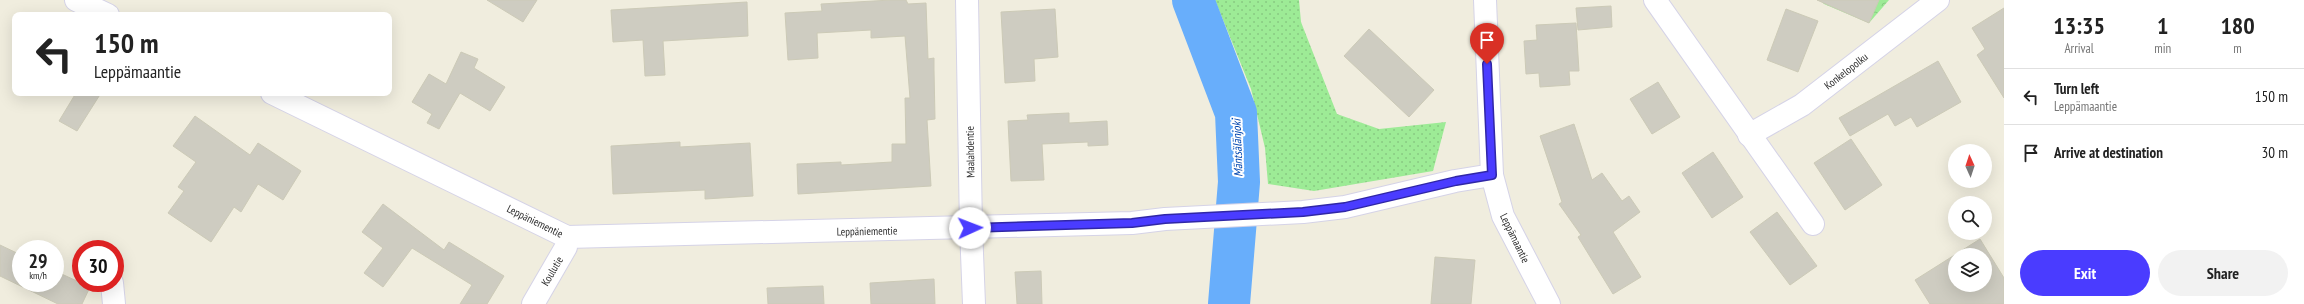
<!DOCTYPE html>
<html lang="en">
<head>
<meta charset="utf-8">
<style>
	:root { --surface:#fff; --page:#f2f2f2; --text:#222; --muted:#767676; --line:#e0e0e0; --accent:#4a3cff }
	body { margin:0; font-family:"PT Sans Narrow",sans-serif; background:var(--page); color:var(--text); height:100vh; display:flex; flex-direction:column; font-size:15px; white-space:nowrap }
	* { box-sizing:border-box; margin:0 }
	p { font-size:13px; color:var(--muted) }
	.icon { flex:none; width:22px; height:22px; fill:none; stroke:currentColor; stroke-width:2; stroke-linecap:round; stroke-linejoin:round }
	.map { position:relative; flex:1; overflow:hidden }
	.side { display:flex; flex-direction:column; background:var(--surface); width:300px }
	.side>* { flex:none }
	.hud { position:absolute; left:12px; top:12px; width:380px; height:84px; border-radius:8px; box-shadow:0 4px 16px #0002; background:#fff; color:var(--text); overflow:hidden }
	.needle { width:26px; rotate:357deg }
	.controls { position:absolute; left:1948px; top:144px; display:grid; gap:8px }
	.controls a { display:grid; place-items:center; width:44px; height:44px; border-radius:50%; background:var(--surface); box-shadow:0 4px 16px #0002; font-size:20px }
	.speed { position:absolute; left:12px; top:240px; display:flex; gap:8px; font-size:20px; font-weight:700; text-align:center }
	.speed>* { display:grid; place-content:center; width:52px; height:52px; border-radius:50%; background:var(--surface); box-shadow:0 4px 16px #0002; line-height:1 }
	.speed small { font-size:10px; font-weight:400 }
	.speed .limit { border:6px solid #d22; background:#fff; color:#111 }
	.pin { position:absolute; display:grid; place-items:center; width:34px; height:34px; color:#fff; margin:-41px -17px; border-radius:50% 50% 50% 0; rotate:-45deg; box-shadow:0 0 4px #0007 }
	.pin .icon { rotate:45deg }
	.me { position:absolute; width:44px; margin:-22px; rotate:88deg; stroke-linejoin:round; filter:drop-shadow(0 0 3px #0008) }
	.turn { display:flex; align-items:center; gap:14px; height:84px; padding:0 16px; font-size:18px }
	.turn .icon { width:52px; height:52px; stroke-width:2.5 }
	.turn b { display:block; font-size:28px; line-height:34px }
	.eta { display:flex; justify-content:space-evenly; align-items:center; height:68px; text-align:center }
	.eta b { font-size:24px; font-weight:800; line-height:28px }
	.button { display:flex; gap:8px; margin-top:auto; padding:8px 16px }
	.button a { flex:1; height:46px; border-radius:24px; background:var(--accent); color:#fff; font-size:16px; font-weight:800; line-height:46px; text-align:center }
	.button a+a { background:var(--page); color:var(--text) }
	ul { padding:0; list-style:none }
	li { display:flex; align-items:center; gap:12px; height:56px; padding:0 16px; border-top:1px solid var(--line) }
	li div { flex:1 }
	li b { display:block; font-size:15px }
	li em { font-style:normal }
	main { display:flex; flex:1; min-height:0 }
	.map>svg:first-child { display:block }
</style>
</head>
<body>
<main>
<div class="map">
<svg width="2004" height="304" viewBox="0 0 2004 304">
	<defs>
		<pattern id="grass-dots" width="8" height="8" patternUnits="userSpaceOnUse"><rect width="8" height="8" fill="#9deb96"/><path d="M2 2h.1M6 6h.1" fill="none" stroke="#88ca82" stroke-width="1.8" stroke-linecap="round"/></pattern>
		<pattern id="forest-crowns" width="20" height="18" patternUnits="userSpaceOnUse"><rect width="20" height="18" fill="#9deb96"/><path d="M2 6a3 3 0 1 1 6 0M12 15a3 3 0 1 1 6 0" fill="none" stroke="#88ca82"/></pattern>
	</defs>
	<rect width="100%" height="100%" fill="#f0edde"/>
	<path fill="url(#grass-dots)" d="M1215 0H1299L1301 22 1337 114 1379 129 1446 122 1433 171 1314 191 1268 184 1265 148 1251 89Z"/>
	<path fill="url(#forest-crowns)" d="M1821 0H1889L1869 23 1824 4Z"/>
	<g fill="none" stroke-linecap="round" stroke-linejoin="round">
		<path stroke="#68aefb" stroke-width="42" d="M1193 0 1236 113 1239 182 1229 304"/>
	</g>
	<g fill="#ceccc1" stroke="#cccab7" fill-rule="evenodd">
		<path d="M487 0H537L523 22Z"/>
		<path d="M891 0H906L908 4 926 3 928 59 934 58V70L935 119 927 120 931 186 798 194 797 164 841 162V165L892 162V144H906L905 98H910L905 36 871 38V30L817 33 818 58 788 60 785 13 822 11 821 4Z"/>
		<path d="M1817 0H1879L1869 23Z"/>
		<path d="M747 2 748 36 663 41 665 75 645 76 643 40 613 42 611 10Z"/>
		<path d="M1611 6 1612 27 1578 30 1576 8Z"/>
		<path d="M2004 8V98L1977 55 1985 49 1972 28Z"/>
		<path d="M1055 9 1058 57 1034 59 1035 81 1005 83 1001 12Z"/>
		<path d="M1786 9 1818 21 1798 72 1767 60Z"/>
		<path d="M1576 23 1579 71H1569L1570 85 1540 87 1539 73 1526 74 1524 41 1537 40 1536 25Z"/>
		<path d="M1369 29 1434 90 1409 117 1344 56Z"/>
		<path d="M461 52 478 59 474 68 505 87 490 111 460 93 439 129 427 123 432 114 412 102 429 74 446 84Z"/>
		<path d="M1938 61 1961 102 1917 127 1911 117 1895 126 1888 114 1850 136 1839 118Z"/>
		<path d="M1658 82 1680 117 1652 134 1630 99Z"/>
		<path d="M76 93H101L77 131 59 121Z"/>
		<path d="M1069 113V123L1107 121 1108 145 1088 146V142L1042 144 1044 180 1011 181 1008 121 1028 120 1027 115Z"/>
		<path d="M195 116 250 155 258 143 301 171 283 200 258 184 241 212 234 207 211 242 168 213 184 191 178 187 196 162 173 146Z"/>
		<path d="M1574 124 1592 180 1602 173 1622 201 1629 196 1640 212 1613 232 1641 277 1613 294 1578 237 1581 235 1559 204 1562 202 1540 136Z"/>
		<path d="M1851 139 1882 185 1845 210 1814 163Z"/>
		<path d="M680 142V147L750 143 753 196 705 199V190L613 194 611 146Z"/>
		<path d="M1713 152 1743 197 1712 218 1682 173Z"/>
		<path d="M383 204 444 250 449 242 504 276 487 304H460L472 285 412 248 383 287 364 273 383 248 362 232Z"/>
		<path d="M1777 212 1817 266 1790 285 1750 232Z"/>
		<path d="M1980 239 2004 278V304H1930L1915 280ZM1955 255H1985V285H1955Z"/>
		<path d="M0 245 21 255V283H55V271L90 287 82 304H58L0 276Z"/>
		<path d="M1435 257 1475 260 1471 304H1431Z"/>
		<path d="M1041 271 1042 304H1017L1015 272Z"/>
		<path d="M934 279 935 304H871L870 283Z"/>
		<path d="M823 286 824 304H768L767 288Z"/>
	</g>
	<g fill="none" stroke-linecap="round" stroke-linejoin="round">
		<defs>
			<g id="minor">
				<path d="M76 0 108 15"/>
				<path d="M967 0 971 228 974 304"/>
				<path d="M1485 0 1492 175 1503 216 1549 304"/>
				<path d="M1655 0 1813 224"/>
				<path d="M272 93 567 237 1132 223 1165 219 1303 212 1345 207 1455 181 1492 175"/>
				<path d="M1749 135 1802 105 1938 0"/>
				<path d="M112 283 114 304"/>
				<path d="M533 304 566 247 567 237"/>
			</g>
		</defs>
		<use href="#minor" stroke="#d5d3e7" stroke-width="24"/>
		<use href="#minor" stroke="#fff" stroke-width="22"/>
	</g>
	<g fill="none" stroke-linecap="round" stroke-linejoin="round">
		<defs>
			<path id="route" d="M970 228 1132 223 1165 219 1303 212 1345 207 1456 181 1492 175 1487 64"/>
		</defs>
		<use href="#route" stroke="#3027a6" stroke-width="10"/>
		<use href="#route" stroke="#4a3cff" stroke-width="7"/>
	</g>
	<g text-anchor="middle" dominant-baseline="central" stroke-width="4" stroke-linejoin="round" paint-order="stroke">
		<g font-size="11" fill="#2d2d2d" stroke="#fff">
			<text transform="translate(1846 71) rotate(-38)">Konkelopolku</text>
			<text transform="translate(970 152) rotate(-91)">Maalahdentie</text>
			<text transform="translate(535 221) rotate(26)">Leppäniementie</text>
			<text transform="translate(867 231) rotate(-1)">Leppäniementie</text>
			<text transform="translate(1515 238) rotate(64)">Leppämaantie</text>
			<text transform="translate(552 271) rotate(-60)">Koulutie</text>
		</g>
		<g font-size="12" font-style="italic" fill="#0045ae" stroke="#fff">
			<text transform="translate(1237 148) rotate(-92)">Mäntsälänjoki</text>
		</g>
	</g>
</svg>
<div class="controls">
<a><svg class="needle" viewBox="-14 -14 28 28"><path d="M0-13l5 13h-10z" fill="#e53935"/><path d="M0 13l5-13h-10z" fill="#767676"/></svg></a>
<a><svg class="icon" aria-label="search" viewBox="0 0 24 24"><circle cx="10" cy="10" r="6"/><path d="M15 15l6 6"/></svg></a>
<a><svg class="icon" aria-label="layers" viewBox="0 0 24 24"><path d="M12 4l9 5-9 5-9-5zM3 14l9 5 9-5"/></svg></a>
</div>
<div class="speed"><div>29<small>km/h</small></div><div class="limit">30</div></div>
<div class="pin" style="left:1487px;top:64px;background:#d93025"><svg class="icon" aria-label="arrive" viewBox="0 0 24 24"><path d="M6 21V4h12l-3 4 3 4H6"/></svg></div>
<svg class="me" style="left:970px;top:228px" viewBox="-20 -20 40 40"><circle r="19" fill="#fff"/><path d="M0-13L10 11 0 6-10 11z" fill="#4a3cff"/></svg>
<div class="hud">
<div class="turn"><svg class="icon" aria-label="left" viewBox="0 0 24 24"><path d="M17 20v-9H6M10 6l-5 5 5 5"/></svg><div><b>150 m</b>Leppämaantie</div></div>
</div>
</div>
<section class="side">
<div class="eta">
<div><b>13:35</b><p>Arrival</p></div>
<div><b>1</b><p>min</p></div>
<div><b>180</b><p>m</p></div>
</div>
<ul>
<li><svg class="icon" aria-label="left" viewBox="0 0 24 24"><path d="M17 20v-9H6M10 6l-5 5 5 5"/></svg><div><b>Turn left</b><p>Leppämaantie</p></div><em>150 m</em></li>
<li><svg class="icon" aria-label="arrive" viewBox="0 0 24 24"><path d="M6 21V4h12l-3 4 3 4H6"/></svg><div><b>Arrive at destination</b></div><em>30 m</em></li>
</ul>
<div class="button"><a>Exit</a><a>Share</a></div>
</section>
</main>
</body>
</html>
